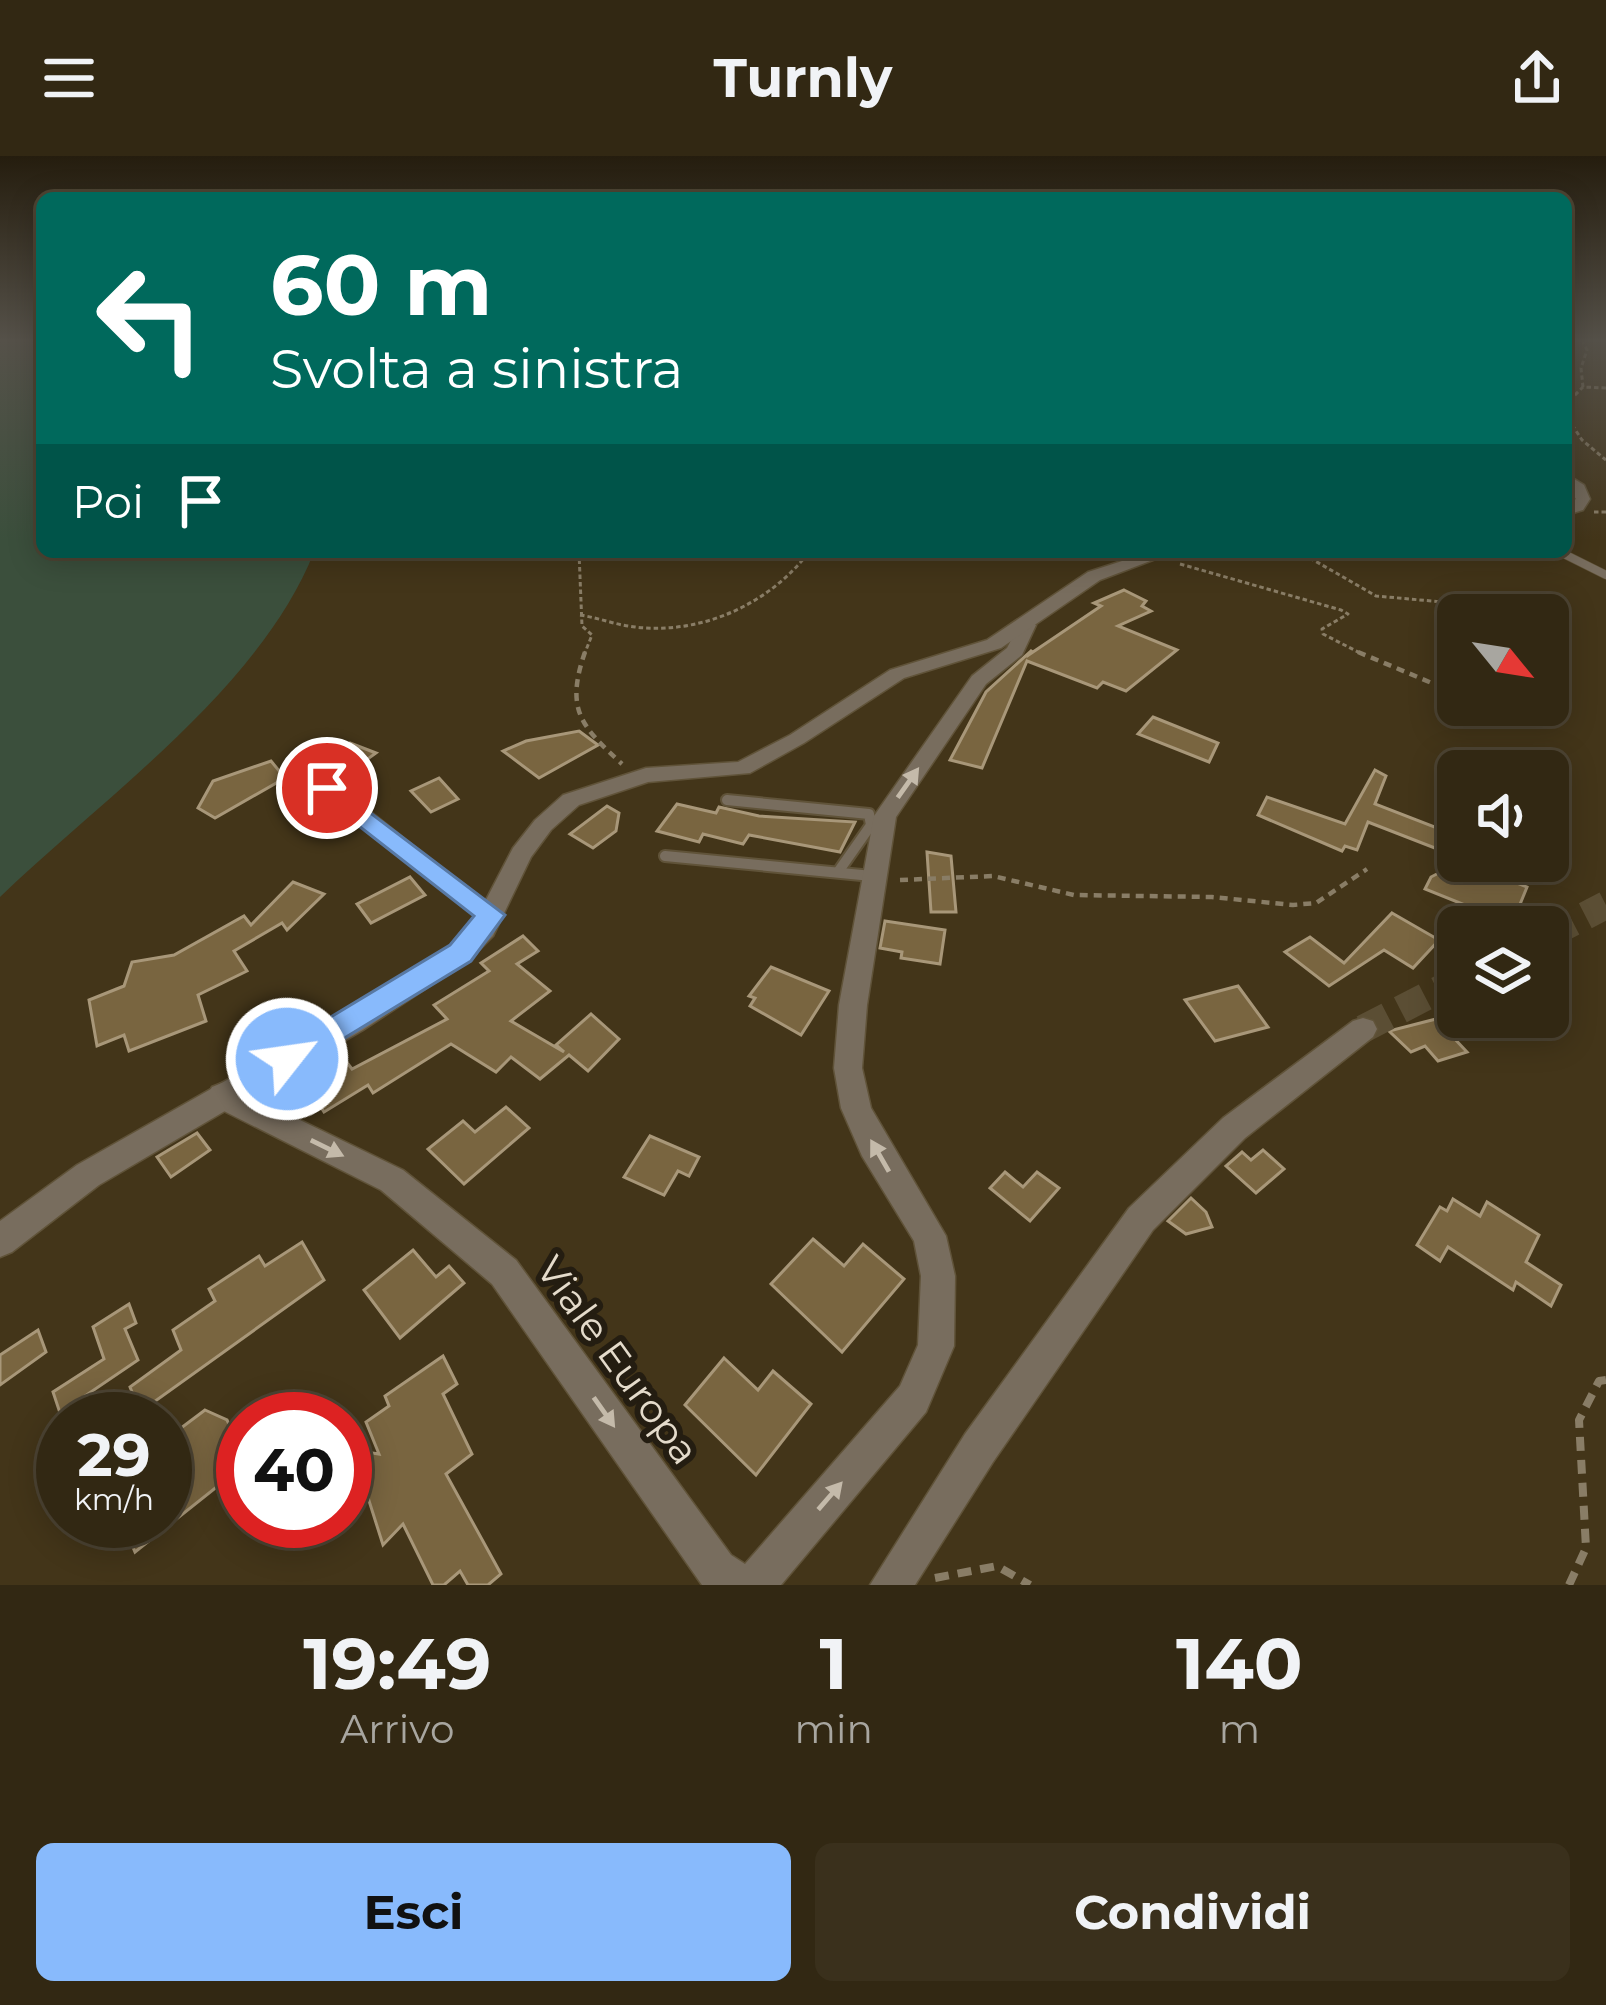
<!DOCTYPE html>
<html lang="it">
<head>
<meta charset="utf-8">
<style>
	:root { --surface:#322813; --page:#3a301c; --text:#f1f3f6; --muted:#a8a6a0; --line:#4d4433; --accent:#88bafc }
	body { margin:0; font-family:Montserrat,sans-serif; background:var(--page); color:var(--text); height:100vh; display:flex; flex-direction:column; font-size:45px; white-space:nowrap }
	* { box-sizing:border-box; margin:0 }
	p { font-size:39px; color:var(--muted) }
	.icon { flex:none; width:66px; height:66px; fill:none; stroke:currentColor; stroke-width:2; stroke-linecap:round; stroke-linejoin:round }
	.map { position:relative; height:1429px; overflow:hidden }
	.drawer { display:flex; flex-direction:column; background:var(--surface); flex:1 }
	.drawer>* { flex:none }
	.hud { position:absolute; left:36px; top:36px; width:1536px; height:366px; border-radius:18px; box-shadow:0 6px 30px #0003,0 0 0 3px var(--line); background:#00695c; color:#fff; overflow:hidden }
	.needle { width:78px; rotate:120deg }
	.buttons { position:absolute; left:1437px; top:438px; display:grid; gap:24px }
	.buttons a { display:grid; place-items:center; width:132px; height:132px; border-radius:18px; background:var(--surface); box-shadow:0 6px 30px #0003,0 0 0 3px var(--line); font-size:60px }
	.speed { position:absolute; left:36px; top:1236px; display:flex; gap:24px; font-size:60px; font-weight:700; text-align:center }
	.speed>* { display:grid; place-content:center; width:156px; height:156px; border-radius:50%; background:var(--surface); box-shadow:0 6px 30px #0003,0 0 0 3px var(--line); line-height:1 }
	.speed small { font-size:30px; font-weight:400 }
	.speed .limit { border:18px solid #d22; background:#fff; color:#111 }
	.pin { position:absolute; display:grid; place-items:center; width:102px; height:102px; color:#fff; margin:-51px; border:6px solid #fff; border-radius:50%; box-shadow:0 3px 12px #0007 }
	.me { position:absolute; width:132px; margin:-66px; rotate:60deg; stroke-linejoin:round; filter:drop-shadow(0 0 9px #0008) }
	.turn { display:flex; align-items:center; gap:42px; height:252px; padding:0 36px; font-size:54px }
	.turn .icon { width:156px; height:156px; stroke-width:2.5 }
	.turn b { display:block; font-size:84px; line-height:102px }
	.then { display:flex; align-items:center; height:114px; padding:0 36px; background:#0003; gap:24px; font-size:45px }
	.eta { display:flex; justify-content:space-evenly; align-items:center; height:204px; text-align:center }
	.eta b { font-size:72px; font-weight:700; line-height:84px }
	.cta { display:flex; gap:24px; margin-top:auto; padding:24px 36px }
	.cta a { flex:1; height:138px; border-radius:18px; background:var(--accent); color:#111; font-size:48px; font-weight:700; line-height:138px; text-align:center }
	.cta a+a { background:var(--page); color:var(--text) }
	header { display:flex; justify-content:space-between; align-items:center; height:156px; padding:0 36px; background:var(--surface); font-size:54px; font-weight:700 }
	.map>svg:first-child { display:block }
</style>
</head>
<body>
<header><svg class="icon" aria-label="menu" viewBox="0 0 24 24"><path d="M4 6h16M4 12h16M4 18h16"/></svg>Turnly<svg class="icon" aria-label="share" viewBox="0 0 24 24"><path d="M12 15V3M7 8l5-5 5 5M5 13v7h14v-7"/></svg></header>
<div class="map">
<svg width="1606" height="1429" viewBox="0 0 1606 1429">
	<rect width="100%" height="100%" fill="#433519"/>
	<path fill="#3b4f3c" d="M0 184H42V396H314C260 532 104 641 0 741Z"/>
	<g fill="#796540" stroke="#a89779" stroke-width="3">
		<path d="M1124 434 1146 445 1142 450 1151 455 1118 470 1177 494 1126 535 1103 526 1097 532 1027 505 982 612 950 604 986 536 1032 494 1030 498 1101 450 1094 447Z"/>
		<path d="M1153 561 1218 587 1209 606 1138 578Z"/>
		<path d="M579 575 598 589 539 622 503 595 526 585Z"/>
		<path d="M350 587 376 597 344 620 318 609Z"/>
		<path d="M271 605 285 622 215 662 198 652 213 625Z"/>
		<path d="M1375 614 1386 620 1375 648 1458 680V701L1368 666 1357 694 1345 690 1342 695 1258 659 1267 641 1345 668Z"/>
		<path d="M439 622 458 643 431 656 411 635Z"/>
		<path d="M677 648 716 657 719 651 759 660 855 666 840 696 749 679 743 688 703 678 699 686 657 675Z"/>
		<path d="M607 650 619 657 616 675 593 692 570 678Z"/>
		<path d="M927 696 951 700 956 756H931Z"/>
		<path d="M1462 705H1493L1489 716 1527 731 1512 768 1425 733 1431 721Z"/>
		<path d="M410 721 425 739 371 767 357 748Z"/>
		<path d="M293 726 324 738 287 774 282 767 234 795 247 815 198 839 206 865 129 895 124 879 97 890 89 844 124 830 132 806 174 799 244 760 251 769Z"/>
		<path d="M1392 757 1439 784 1413 812 1384 794 1329 830 1285 796 1310 781 1344 807Z"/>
		<path d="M885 765 945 774 940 808 901 802 902 796 880 792Z"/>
		<path d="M523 780 538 795 517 808 550 835 511 865 564 896 556 889 591 858 619 883 588 915 569 899 540 923 511 901 496 916 451 888 373 937 368 929 324 956 306 928 345 904 352 913 447 863 434 849 489 815 481 807Z"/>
		<path d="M771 811 829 835 801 879 750 850 755 842 749 840Z"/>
		<path d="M1238 830 1268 871 1215 885 1185 844Z"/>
		<path d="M1436 863 1467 896 1438 905 1425 890 1411 896 1389 875Z"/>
		<path d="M506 951 529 972 464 1028 428 993 463 965 475 976Z"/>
		<path d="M197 977 210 994 171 1021 157 1001Z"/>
		<path d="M650 980 699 1001 689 1020 678 1015 664 1039 624 1021Z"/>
		<path d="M1263 994 1284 1013 1256 1037 1226 1010 1242 996 1251 1004Z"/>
		<path d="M1005 1016 1023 1031 1037 1016 1059 1032 1030 1065 990 1032Z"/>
		<path d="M1191 1042 1206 1056 1212 1071 1186 1078 1168 1065Z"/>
		<path d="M1453 1043 1480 1060 1487 1046 1539 1079 1526 1106 1561 1129 1551 1150 1516 1126 1513 1134 1448 1091 1440 1105 1417 1089 1440 1051 1447 1055Z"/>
		<path d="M813 1083 844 1110 863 1088 904 1123 842 1196 771 1128Z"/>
		<path d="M302 1086 324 1124 140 1256 130 1231 181 1194 173 1174 215 1145 209 1133 259 1100 265 1110Z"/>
		<path d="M413 1094 436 1121 449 1110 464 1127 400 1182 364 1134Z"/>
		<path d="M129 1148 136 1167 125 1173 138 1204 60 1257 53 1236 104 1203 93 1171Z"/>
		<path d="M38 1174 46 1196 0 1229V1199Z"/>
		<path d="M443 1200 457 1228 443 1238 472 1298 446 1318 501 1418 488 1429H468L460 1415 444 1429H433L403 1368 383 1389 353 1294 379 1298 366 1266 389 1250 385 1240Z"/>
		<path d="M724 1202 758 1234 773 1215 811 1248 756 1319 685 1249Z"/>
		<path d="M205 1254 227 1264 243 1298V1310L135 1396 122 1365H165V1284Z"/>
	</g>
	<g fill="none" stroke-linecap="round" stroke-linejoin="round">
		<g stroke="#5b4e34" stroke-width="28" stroke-dasharray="28 14" stroke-linecap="butt">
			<path d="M1548 779 1606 749"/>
			<path d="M1363 873 1458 824"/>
		</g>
		<defs>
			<g id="service-far2">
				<path d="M1566 359V364"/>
				<path d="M1560 396 1606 419"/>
			</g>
			<g id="service-far1">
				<path d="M288 612 352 648 456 731"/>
				<path d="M727 644 869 658 871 669 838 716"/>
				<path d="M665 700 872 720"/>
			</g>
			<path id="service" d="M453 728 491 758"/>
			<g id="minor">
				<path d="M1027 464 1036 469 1022 499 986 528 896 661 867 849 862 912 871 952 946 1080 955 1120 954 1190 926 1256 781 1429H702L492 1128 381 1034 212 949 207 940 212 931 222 927 232 931 403 1014 516 1104 731 1399 745 1408 900 1230 918 1189 921 1120 914 1085 862 1000 841 952 834 912 839 849 874 660 972 520 1007 492 1021 465Z"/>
				<path d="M1363 862 1373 865 1377 873 1373 881 1245 982 1153 1074 993 1306 915 1429H870L965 1278 1129 1052 1223 962 1353 865Z"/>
			</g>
			<g id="tertiary">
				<path d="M1566 318 1584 329 1590 343 1583 354 1566 359V349L1576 343 1566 329Z"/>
				<path d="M1150 396H1174L1100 424 1001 492 904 522 804 587 750 617 648 626 579 649 551 674 531 701 493 780 469 804 363 874 99 1029 12 1096 0 1101V1065L77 1009 343 858 451 790 474 767 513 692 535 664 563 639 646 612 738 606 790 579 890 514 987 484 1088 416Z"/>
			</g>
		</defs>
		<use href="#service-far2" stroke="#605339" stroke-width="9"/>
		<use href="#service-far1" stroke="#605339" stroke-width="14"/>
		<use href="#service" stroke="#605339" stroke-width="16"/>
		<use href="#minor" stroke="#605339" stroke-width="3"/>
		<use href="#tertiary" stroke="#605339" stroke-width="3"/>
		<g stroke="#897d66" stroke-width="3" stroke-dasharray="4.5 3" stroke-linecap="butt">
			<path d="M1582 184 1587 194 1581 212 1583 231"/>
			<path d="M1606 232 1583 231 1573 241 1567 261 1582 284 1606 304"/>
			<path d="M1594 356H1606"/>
			<path d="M579 396 582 470 592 479 584 499"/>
			<path d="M1250 396 1310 402 1376 440 1454 447"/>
			<path d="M1180 408 1341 454 1348 458 1322 473 1323 478 1364 499"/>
			<path d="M580 459C599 462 616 469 635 471 702 479 769 448 809 396"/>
		</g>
		<g stroke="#897d66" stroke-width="4.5" stroke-dasharray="8 6" stroke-linecap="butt">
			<path d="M585 496C565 554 581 570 622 608"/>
			<path d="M1358 496 1458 538"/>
			<path d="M900 724 993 720 1074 739 1212 741 1293 749 1316 747 1367 713"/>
		</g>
		<g stroke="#897d66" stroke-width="8" stroke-dasharray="14 9" stroke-linecap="butt">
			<path d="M935 1422 997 1410 1030 1429"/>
			<path d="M1569 1429 1586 1392 1579 1264 1599 1225 1606 1224"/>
		</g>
		<use href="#service-far2" stroke="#786d5e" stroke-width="8"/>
		<use href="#service-far1" stroke="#786d5e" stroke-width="10"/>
		<use href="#service" stroke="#786d5e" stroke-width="14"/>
		<use href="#minor" fill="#786d5e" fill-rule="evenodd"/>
		<use href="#tertiary" fill="#786d5e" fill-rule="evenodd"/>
	</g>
	<defs><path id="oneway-solid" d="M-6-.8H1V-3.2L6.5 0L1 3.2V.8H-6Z" transform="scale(3)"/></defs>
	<g fill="#c4baaa">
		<use href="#oneway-solid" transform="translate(908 627) rotate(-55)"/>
		<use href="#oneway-solid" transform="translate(327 992) rotate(26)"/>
		<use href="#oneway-solid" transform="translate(880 1000) rotate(-120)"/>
		<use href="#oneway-solid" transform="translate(604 1256) rotate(55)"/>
		<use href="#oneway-solid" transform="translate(830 1340) rotate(-49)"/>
	</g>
	<linearGradient id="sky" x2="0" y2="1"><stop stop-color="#251d0e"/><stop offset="0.48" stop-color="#555149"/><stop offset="1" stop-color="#555149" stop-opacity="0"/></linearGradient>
	<rect width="1606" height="384" fill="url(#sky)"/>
	<path fill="#88bafc" stroke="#5879a4" stroke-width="3" d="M327 624 505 759 471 805 287 917 276 913 271 903 276 894 450 789 474 760 318 638 314 632 318 627Z"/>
	<g text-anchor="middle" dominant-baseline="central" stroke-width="12" stroke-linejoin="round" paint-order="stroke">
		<g font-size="39" fill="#e4dbcb" stroke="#241d11">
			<text transform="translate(618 1204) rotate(54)">Viale Europa</text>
		</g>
	</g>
</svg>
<div class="buttons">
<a><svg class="needle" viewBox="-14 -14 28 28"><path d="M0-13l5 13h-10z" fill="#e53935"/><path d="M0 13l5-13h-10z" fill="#a8a6a0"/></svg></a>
<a><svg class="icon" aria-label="sound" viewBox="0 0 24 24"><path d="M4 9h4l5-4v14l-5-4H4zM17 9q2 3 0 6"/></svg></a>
<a><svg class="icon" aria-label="layers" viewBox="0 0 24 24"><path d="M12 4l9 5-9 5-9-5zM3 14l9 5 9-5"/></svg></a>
</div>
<div class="speed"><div>29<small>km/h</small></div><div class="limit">40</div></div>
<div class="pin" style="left:327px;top:632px;background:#d93025"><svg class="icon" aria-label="arrive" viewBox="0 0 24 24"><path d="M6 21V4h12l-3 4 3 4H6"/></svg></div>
<svg class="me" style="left:287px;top:903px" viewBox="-20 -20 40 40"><circle r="17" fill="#88bafc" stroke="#fff" stroke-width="3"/><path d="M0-11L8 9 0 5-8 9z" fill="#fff"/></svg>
<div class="hud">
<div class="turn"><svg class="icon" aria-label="left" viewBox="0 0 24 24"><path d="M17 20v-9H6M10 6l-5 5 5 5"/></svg><div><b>60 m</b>Svolta a sinistra</div></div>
<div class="then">Poi<svg class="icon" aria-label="arrive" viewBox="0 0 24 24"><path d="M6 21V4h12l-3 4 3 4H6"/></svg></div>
</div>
</div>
<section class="drawer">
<div class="eta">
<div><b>19:49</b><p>Arrivo</p></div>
<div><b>1</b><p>min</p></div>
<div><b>140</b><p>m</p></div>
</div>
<div class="cta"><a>Esci</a><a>Condividi</a></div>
</section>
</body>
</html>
